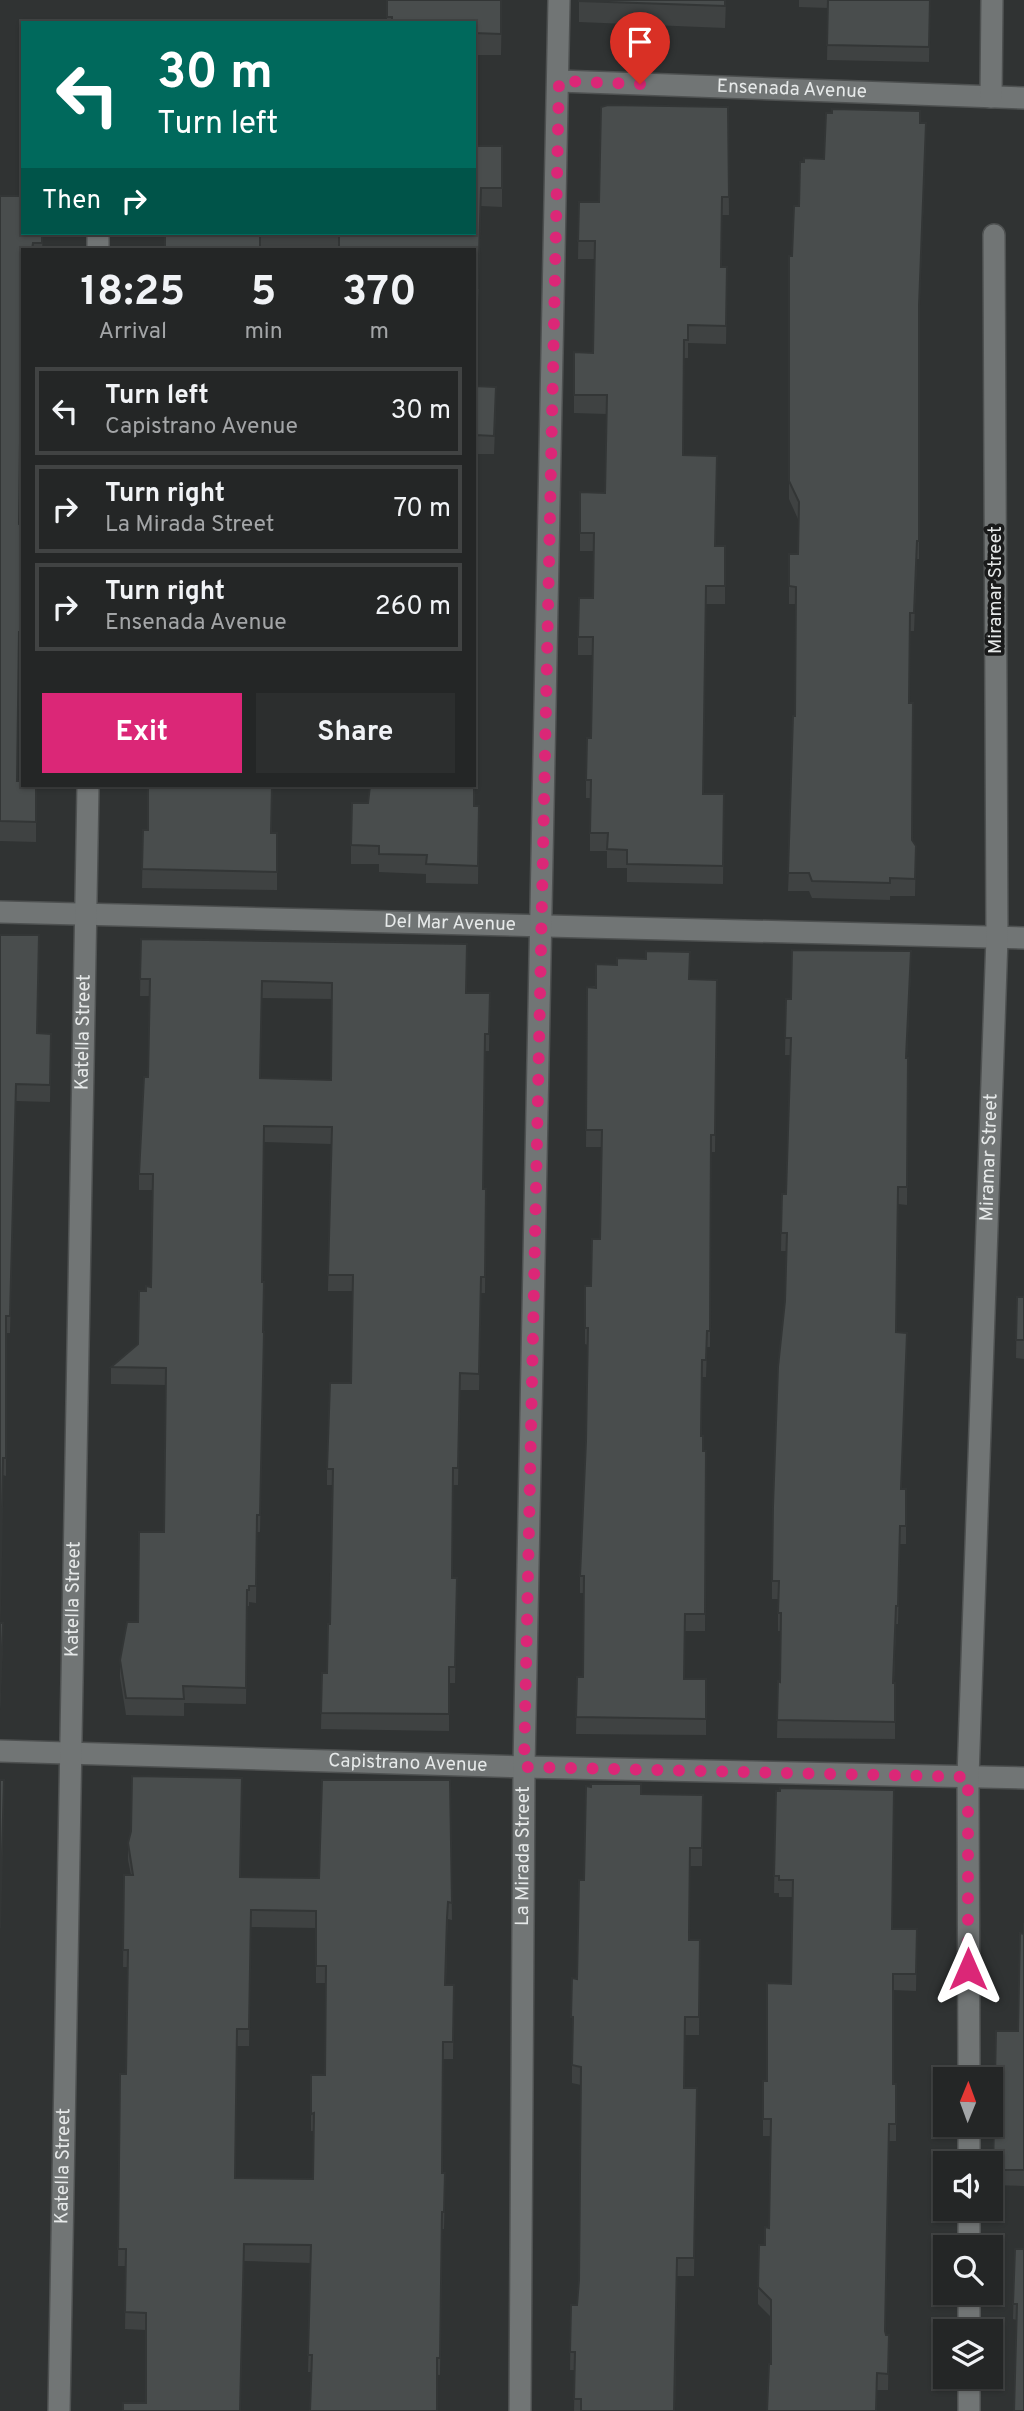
<!DOCTYPE html>
<html lang="en">
<head>
<meta charset="utf-8">
<style>
	:root { --surface:#242626; --page:#2c2e2e; --text:#f1f3f6; --muted:#a3a5a7; --line:#414343; --accent:#db2777 }
	body { margin:0; font-family:Overpass,sans-serif; background:var(--page); color:var(--text); height:100vh; display:flex; flex-direction:column; font-size:26px; white-space:nowrap }
	* { box-sizing:border-box; margin:0 }
	p { font-size:23px; color:var(--muted) }
	.icon { flex:none; width:38px; height:38px; fill:none; stroke:currentColor; stroke-width:2; stroke-linecap:round; stroke-linejoin:round }
	.map { position:relative; flex:1; overflow:hidden }
	.side { position:absolute; left:21px; top:248px; width:455px; height:539px; display:flex; flex-direction:column; background:var(--surface); border-radius:0px; box-shadow:0 2px 5px #0004,0 0 0 2px var(--line) }
	.side>* { flex:none }
	.guide { position:absolute; left:21px; top:21px; width:455px; height:214px; border-radius:0px; box-shadow:0 2px 5px #0004,0 0 0 2px var(--line); background:#00695c; color:#fff; overflow:hidden }
	.needle { width:46px; rotate:1deg }
	.buttons { position:absolute; left:933px; top:2067px; display:grid; gap:14px }
	.buttons a { display:grid; place-items:center; width:70px; height:70px; border-radius:0px; background:var(--surface); box-shadow:0 2px 5px #0004,0 0 0 2px var(--line); font-size:35px }
	.pin { position:absolute; display:grid; place-items:center; width:60px; height:60px; color:#fff; margin:-72px -30px; border-radius:50% 50% 50% 0; rotate:-45deg; box-shadow:0 0 7px #0007 }
	.pin .icon { rotate:45deg }
	.me { position:absolute; width:77px; margin:-38px; rotate:0deg; stroke-linejoin:round; filter:drop-shadow(0 0 5px #0008) }
	.turn { display:flex; align-items:center; gap:24px; height:147px; padding:0 21px; font-size:32px }
	.turn .icon { width:91px; height:91px; stroke-width:2.5 }
	.turn b { display:block; font-size:49px; line-height:60px }
	.then { display:flex; align-items:center; height:66px; padding:0 21px; background:#0003; gap:14px; font-size:26px }
	.eta { display:flex; justify-content:space-evenly; align-items:center; height:119px; text-align:center }
	.eta b { font-size:42px; font-weight:700; line-height:49px }
	.cta { display:flex; gap:14px; margin-top:auto; padding:14px 21px }
	.cta a { flex:1; height:80px; border-radius:0px; background:var(--accent); color:#fff; font-size:28px; font-weight:700; line-height:80px; text-align:center }
	.cta a+a { background:var(--page); color:var(--text) }
	ul { padding:0; list-style:none }
	li { display:flex; align-items:center; gap:21px; height:88px; margin:0 14px 10px; padding:0 7px; border:4px solid var(--line); border-radius:0px }
	li div { flex:1 }
	li b { display:block; font-size:26px }
	li em { font-style:normal }
	.map>svg:first-child { display:block }
</style>
</head>
<body>
<div class="map">
<svg width="1024" height="2411" viewBox="0 0 1024 2411">
	<rect width="100%" height="100%" fill="#303333"/>
	<g fill="none" stroke-linecap="round" stroke-linejoin="round">
		<defs>
			<g id="minor">
				<path id="s1" d="M559 81 1024 98"/>
				<path d="M991 97 992 0"/>
				<path d="M98 250V233"/>
				<path id="s2" d="M0 912 1024 938"/>
				<path id="s3" d="M0 1751 524 1767 1024 1778"/>
				<path id="s4" d="M969 2079 968 1777 997 937 994 235"/>
				<path d="M969 2124V2163"/>
				<path d="M969 2208V2247"/>
				<path d="M969 2292V2331"/>
				<path d="M969 2376V2411"/>
				<path id="s5" d="M59 2411 88 786"/>
				<path id="s6" d="M520 2411 524 1767 559 0"/>
			</g>
		</defs>
		<use href="#minor" stroke="#4e5151" stroke-width="24"/>
		<use href="#minor" stroke="#717575" stroke-width="21"/>
	</g>
	<g fill="#3f4242" fill-rule="evenodd">
		<path d="M387 0H502L501 55H474V23H387Z"/>
		<path d="M579 0H726L725 28 579 22Z"/>
		<path d="M799 0H930L929 62 827 60 828 8 799 7Z"/>
		<path d="M728 107 729 215H722L721 267 727 285 726 344 688 343V358H684L683 455 716 546H725V604H706L703 794H724L723 884 627 882V868H607V851H590V798H586V780L591 738 592 655H578V637L593 598V551H580V492L605 493 607 414 574 413V352L593 353 594 259H578L579 202H599Z"/>
		<path d="M920 123 926 140 919 324V559H917L914 631H910L909 703 912 840 916 846 915 896H890V900L812 898 809 891H788L795 716 796 604H789V554H798V519L789 499V256H792L799 206 824 159Z"/>
		<path d="M474 146H502V207L481 206 478 306H474V250L260 247 165 233H474Z"/>
		<path d="M0 196 43 233 42 250H23V464H20L19 524 23 588V652H19L17 781 36 786V842L0 841Z"/>
		<path d="M474 386 496 405 494 454H476L475 525Z"/>
		<path d="M368 803 479 806 478 884 426 883V874L379 872V864H351V845Z"/>
		<path d="M143 830 277 833V890L142 888Z"/>
		<path d="M0 935 38 1033 51 1034 50 1102 16 1101 10 1333H6V1476L3 1475 0 1623 3 1640 0 1710Z"/>
		<path d="M141 939 467 993H490L489 1051H485L483 1189H486L485 1293H481L479 1390H460L458 1485H453L452 1578 457 1595 455 1683H449V1731L321 1729 322 1673H327L330 1624 332 1485H327V1469L351 1383 353 1291H328L331 1144 264 1142 262 1282 263 1332 264 1348 260 1532H257L256 1603 249 1602V1606H247L246 1704 184 1703V1716L126 1715 120 1677V1660L138 1622 164 1532 166 1385 111 1384V1367L138 1344 146 1291 151 1287 152 1190H139V1174L148 1077 150 996H140ZM262 998 332 999 331 1080 260 1078Z"/>
		<path d="M911 969 907 1058H908L907 1205 898 1204 896 1332 907 1350 901 1489H906V1544H900L898 1624H896L894 1683H895V1739L777 1738 778 1681 780 1682 781 1631H778V1599H772V1581L785 1301 786 1251H781L782 1194H786L791 1055H785L786 999H791Z"/>
		<path d="M689 979 717 980 715 1152H711L710 1347H707L706 1377H702L701 1436 703 1451H706L705 1631H685V1679H706V1735L576 1734 577 1677H583L584 1593H580V1576L586 1441 588 1345 585 1344V1286H591L600 1239 601 1147H586L587 987Z"/>
		<path d="M1017 1297H1024V1359L1016 1358Z"/>
		<path d="M450 1780 452 1920 448 1919 447 1935 446 1985H454L453 2059H443L442 2173 445 2190 444 2229H442L440 2375 308 2372 311 2263 244 2261 146 2403V2330L125 2329 126 2266H118L120 2074H126L128 1967H123L124 1875H131L128 1860V1843L240 1877 319 1878ZM251 1927 316 1928V1983H326L325 2075H311V2131H313V2179L235 2178 237 2046H249Z"/>
		<path d="M776 1791 892 1929H917L916 1991 893 1990V2084L896 2100V2141H889L888 2194 885 2333 886 2335H889L888 2390H877L771 2364V2317L758 2304V2287L765 2245 769 2228 771 2136H763V2081H767L791 1984 793 1897H779V1893H774Z"/>
		<path d="M641 1794 703 1795 702 1866H690L689 1940H700L699 2035H685V2088H697L694 2276H677L675 2411H574L575 2370H570L571 2305H577L579 2280 581 2085 572 2083V1978L577 1979 584 1880Z"/>
		<path d="M1024 1923V2186L993 2185 996 2031H1018Z"/>
		<path d="M1015 2249H1024L1017 2320 1013 2319Z"/>
	</g>
	<g fill="#333636">
		<path d="M926 123V140L919 324V306Z"/>
		<path d="M911 951V969L906 1076V1058Z"/>
		<path d="M907 1333V1350L901 1506V1489Z"/>
		<path d="M3 1623V1640L0 1710V1693Z"/>
	</g>
	<g fill="#494d4d" stroke="#333636" stroke-width="2" fill-rule="evenodd">
		<path d="M387 0H501V34L474 33V23H392V17H387Z"/>
		<path d="M579 0H725V6L579 1Z"/>
		<path d="M828 0H930L929 47 827 45Z"/>
		<path d="M608 105 728 107 729 197H722L721 267H727L726 326 688 325V340H684L683 455 717 456 715 546H725V586H706L703 794H724L723 866 627 864V850L607 849 608 833H590L591 780H586L587 738H591L593 637H578L579 598H593L594 533H580V492L605 493 607 395H574V352L593 353 595 241H578L579 202H599L601 107Z"/>
		<path d="M832 109 920 111V123H926L919 306V541H917L914 613H910L909 703H913L912 840 916 846 915 879 890 878V883L812 881 809 873H788L793 716H795L796 587 789 586V554H798L799 502 789 481V256H792L794 206H799L800 162H804V158L824 159 826 113H832Z"/>
		<path d="M474 146H502V188H481L478 288H474V250H339V233H474Z"/>
		<path d="M0 196H23V233H42V243H33L32 250H23V444H20L19 524 23 525V632H19L17 781H23V786H36V822L0 821Z"/>
		<rect x="165" y="233" width="95" height="17"/>
		<path d="M474 386 496 387 494 436 476 435 475 507Z"/>
		<path d="M148 786H272L271 833H277V872L142 869 143 830H148Z"/>
		<path d="M370 786 474 787V806H479L478 866 426 864 427 855 379 854V846L351 845 352 803H368Z"/>
		<path d="M0 935H39L37 1033 51 1034 50 1085 16 1084 10 1316H6V1458H3L0 1608Z"/>
		<path d="M141 939 467 944 466 993H490L489 1034H485L483 1189H486L485 1277H481L479 1374 460 1373 458 1468H453L452 1578H457L455 1667H449V1714L321 1713 322 1673H327L328 1624H330L333 1469H327L330 1383H351L353 1275H328L332 1127 264 1126 262 1282H264L263 1332H264L260 1515H257L256 1586H249V1590H247L246 1688 183 1686 184 1699 126 1698 120 1660 127 1622H138L139 1532H164L166 1368 111 1367 138 1344 139 1291H146V1286L151 1287 153 1174H139L144 1077H148L150 979H140ZM262 981 332 983 331 1080 260 1078Z"/>
		<path d="M792 950 911 951 906 1058H908L907 1187H898L896 1332 907 1333 901 1489H906V1526H900L898 1606H896L893 1683H895V1722L777 1720 778 1681 780 1682 781 1613H778L779 1581H772L773 1506 778 1367 785 1301 787 1233H781L782 1194H786L791 1038H785L786 999H791Z"/>
		<path d="M646 951 690 952 689 979 717 980 715 1135H711L710 1331H707L706 1360H702L701 1436H703V1451H706L705 1614H685L684 1679H706V1719L576 1717 577 1677H583L584 1576H580L586 1441 588 1328H585V1286H591L592 1239H600L602 1130H586L587 987 596 988V964L617 965V958L646 959Z"/>
		<path d="M1017 1297H1024V1340H1016Z"/>
		<path d="M0 1623H3L0 1693Z"/>
		<path d="M132 1776 242 1778 240 1877 319 1878 322 1780H450L452 1903 448 1902 447 1918 445 1985H454L453 2042H443L442 2173H445L444 2212H442L440 2358H437V2411H310L312 2355H308L311 2245 244 2244 240 2411H123V2403H146V2313L125 2312 126 2249H118L120 2074H126L128 1950H123L124 1875H133L128 1843 131 1831ZM251 1910 316 1911V1966H326L325 2075H311V2114L314 2113 313 2179 235 2178 237 2029H249Z"/>
		<path d="M0 1780H4L0 1928Z"/>
		<path d="M591 1784H641V1794L703 1795 702 1848H690L689 1934V1940H700L699 2017H685L684 2088H697L694 2258H677L674 2411H581V2399H574L575 2352H570L571 2305H577L579 2280 581 2067 572 2065 573 2017H571L572 1978 577 1979 579 1880H584L586 1786 591 1787Z"/>
		<path d="M780 1788 894 1790 892 1929H917L916 1974H893V2084H896V2124H889L888 2177 885 2331 886 2335H889L888 2374 877 2373 876 2411H767L769 2364H771V2300L758 2287 759 2245H765V2227L769 2228 771 2119H763V2081H767V1983L791 1984 793 1880H779V1876H774L776 1791H780Z"/>
		<path d="M1024 1923V2170H993L996 2031H1018L1020 1933 1024 1934Z"/>
		<path d="M1015 2249H1024V2411H1014L1017 2304H1013Z"/>
	</g>
	<g fill="none" stroke-linecap="round" stroke-linejoin="round">
		<path stroke="#db2777" stroke-width="12" stroke-dasharray="0 21.6" d="M640 84 559 81 524 1767 968 1777V1969"/>
	</g>
	<g text-anchor="middle" dominant-baseline="central" stroke-width="7" stroke-linejoin="round" paint-order="stroke">
		<g font-size="19" fill="#e6e9e9" stroke="#191a1a">
			<text stroke="none"><textPath href="#s1" startOffset="233">Ensenada Avenue</textPath></text>
			<text transform="translate(996 590) rotate(-90)">Miramar Street</text>
			<text stroke="none"><textPath href="#s2" startOffset="450">Del Mar Avenue</textPath></text>
			<text stroke="none"><textPath href="#s5" startOffset="1379">Katella Street</textPath></text>
			<text stroke="none"><textPath href="#s4" startOffset="922">Miramar Street</textPath></text>
			<text stroke="none"><textPath href="#s5" startOffset="812">Katella Street</textPath></text>
			<text stroke="none"><textPath href="#s3" startOffset="408">Capistrano Avenue</textPath></text>
			<text stroke="none"><textPath href="#s6" startOffset="555">La Mirada Street</textPath></text>
			<text stroke="none"><textPath href="#s5" startOffset="245">Katella Street</textPath></text>
		</g>
	</g>
</svg>
<div class="buttons">
<a><svg class="needle" viewBox="-14 -14 28 28"><path d="M0-13l5 13h-10z" fill="#e53935"/><path d="M0 13l5-13h-10z" fill="#a3a5a7"/></svg></a>
<a><svg class="icon" aria-label="sound" viewBox="0 0 24 24"><path d="M4 9h4l5-4v14l-5-4H4zM17 9q2 3 0 6"/></svg></a>
<a><svg class="icon" aria-label="search" viewBox="0 0 24 24"><circle cx="10" cy="10" r="6"/><path d="M15 15l6 6"/></svg></a>
<a><svg class="icon" aria-label="layers" viewBox="0 0 24 24"><path d="M12 4l9 5-9 5-9-5zM3 14l9 5 9-5"/></svg></a>
</div>
<div class="pin" style="left:640px;top:84px;background:#d93025"><svg class="icon" aria-label="arrive" viewBox="0 0 24 24"><path d="M6 21V4h12l-3 4 3 4H6"/></svg></div>
<svg class="me" style="left:968px;top:1969px" viewBox="-20 -20 40 40"><path d="M0-17L14 15 0 8-14 15z" fill="#db2777" stroke="#fff" stroke-width="4"/></svg>
<div class="guide">
<div class="turn"><svg class="icon" aria-label="left" viewBox="0 0 24 24"><path d="M17 20v-9H6M10 6l-5 5 5 5"/></svg><div><b>30 m</b>Turn left</div></div>
<div class="then">Then<svg class="icon" aria-label="right" viewBox="0 0 24 24"><path d="M7 20v-9h11M14 6l5 5-5 5"/></svg></div>
</div>
<section class="side">
<div class="eta">
<div><b>18:25</b><p>Arrival</p></div>
<div><b>5</b><p>min</p></div>
<div><b>370</b><p>m</p></div>
</div>
<ul>
<li><svg class="icon" aria-label="left" viewBox="0 0 24 24"><path d="M17 20v-9H6M10 6l-5 5 5 5"/></svg><div><b>Turn left</b><p>Capistrano Avenue</p></div><em>30 m</em></li>
<li><svg class="icon" aria-label="right" viewBox="0 0 24 24"><path d="M7 20v-9h11M14 6l5 5-5 5"/></svg><div><b>Turn right</b><p>La Mirada Street</p></div><em>70 m</em></li>
<li><svg class="icon" aria-label="right" viewBox="0 0 24 24"><path d="M7 20v-9h11M14 6l5 5-5 5"/></svg><div><b>Turn right</b><p>Ensenada Avenue</p></div><em>260 m</em></li>
</ul>
<div class="cta"><a>Exit</a><a>Share</a></div>
</section>
</div>
</body>
</html>
